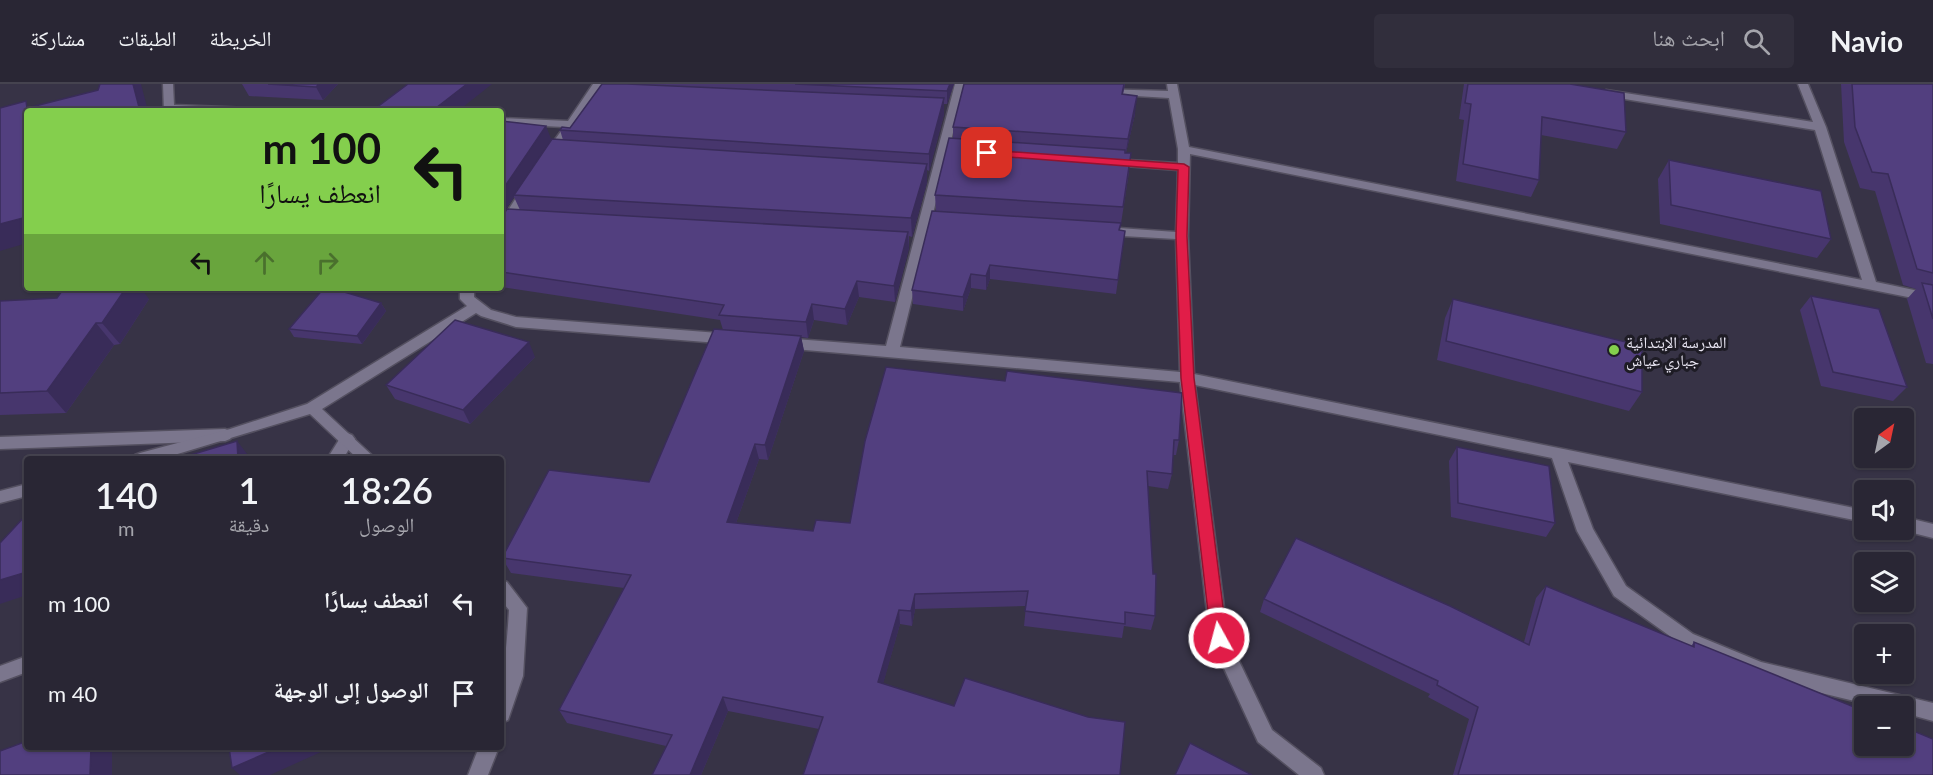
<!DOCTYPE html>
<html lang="ar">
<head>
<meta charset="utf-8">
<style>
	:root { --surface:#292634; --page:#312e3c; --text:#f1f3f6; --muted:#a5a5ac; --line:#45434f }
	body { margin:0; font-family:Lato,"Noto Naskh Arabic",sans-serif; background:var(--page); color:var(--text); direction:rtl; height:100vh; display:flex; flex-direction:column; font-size:22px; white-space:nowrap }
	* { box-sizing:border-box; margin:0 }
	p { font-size:20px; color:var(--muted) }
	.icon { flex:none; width:33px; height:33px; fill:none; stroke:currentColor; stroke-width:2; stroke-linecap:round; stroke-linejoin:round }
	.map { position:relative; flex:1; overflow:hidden; direction:ltr }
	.drawer { position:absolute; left:24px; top:372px; width:480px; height:294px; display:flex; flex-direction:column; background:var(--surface); border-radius:6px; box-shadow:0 2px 4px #0004,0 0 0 2px var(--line); direction:rtl }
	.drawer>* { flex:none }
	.banner { position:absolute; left:24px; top:24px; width:480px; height:183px; border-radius:6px; box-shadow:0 2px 4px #0004,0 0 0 2px var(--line); direction:rtl; background:#84cf4d; color:#111; overflow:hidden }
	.needle { width:39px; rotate:33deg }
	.buttons { position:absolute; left:1854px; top:324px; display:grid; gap:12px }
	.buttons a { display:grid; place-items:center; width:60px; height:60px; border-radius:6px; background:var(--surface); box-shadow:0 2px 4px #0004,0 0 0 2px var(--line); font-size:30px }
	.pin { position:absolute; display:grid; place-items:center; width:51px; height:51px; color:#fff; margin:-26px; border-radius:12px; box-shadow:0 3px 9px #0006 }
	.me { position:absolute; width:66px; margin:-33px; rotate:353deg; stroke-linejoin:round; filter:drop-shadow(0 0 4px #0008) }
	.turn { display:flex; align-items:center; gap:21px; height:126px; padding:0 24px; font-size:27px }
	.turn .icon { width:78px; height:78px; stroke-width:2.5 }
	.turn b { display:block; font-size:42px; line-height:51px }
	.lanes { display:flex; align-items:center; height:57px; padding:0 24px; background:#0003; justify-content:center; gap:30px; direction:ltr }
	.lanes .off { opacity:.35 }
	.eta { display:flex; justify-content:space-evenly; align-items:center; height:102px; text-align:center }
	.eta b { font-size:36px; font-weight:600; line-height:42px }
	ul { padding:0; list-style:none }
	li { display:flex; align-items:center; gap:18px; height:90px; padding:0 24px }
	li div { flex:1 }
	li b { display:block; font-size:22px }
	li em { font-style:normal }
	header { display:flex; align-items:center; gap:36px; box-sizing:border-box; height:84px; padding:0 30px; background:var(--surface); border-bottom:2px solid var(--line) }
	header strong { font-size:28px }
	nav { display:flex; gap:33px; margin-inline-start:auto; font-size:21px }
	.search { width:420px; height:54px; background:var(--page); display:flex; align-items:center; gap:15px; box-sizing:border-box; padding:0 21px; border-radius:6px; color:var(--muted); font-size:22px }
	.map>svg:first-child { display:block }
</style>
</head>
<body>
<header>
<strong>Navio</strong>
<div class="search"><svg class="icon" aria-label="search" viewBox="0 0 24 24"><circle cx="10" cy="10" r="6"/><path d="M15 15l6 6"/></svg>ابحث هنا</div>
<nav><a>الخريطة</a><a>الطبقات</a><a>مشاركة</a></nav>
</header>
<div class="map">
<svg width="1933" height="691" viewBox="0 0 1933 691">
	<rect width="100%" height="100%" fill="#373346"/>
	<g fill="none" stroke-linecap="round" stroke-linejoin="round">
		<defs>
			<g id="lane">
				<path d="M225 345 230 347 233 351 230 355 225 357 0 365V353Z"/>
				<path d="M347 349 352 351 355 355 343 375H327L342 351Z"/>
				<path d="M27 572V588L0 598V582Z"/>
			</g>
			<g id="street">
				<path d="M163 0H173L174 21 249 24 254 27H164Z"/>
				<path d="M593 0H603L561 63 557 64 551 61 564 43 501 40V34L568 37Z"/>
				<path d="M955 0H965L900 263 1180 288 1176 155 1105 151 1099 147 1105 143 1176 148 1178 86 1111 81 1105 78 1111 75 1178 79V65L1169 14 1103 10 1098 7 1099 5 1168 7 1167 0H1177L1189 63 1862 196 1815 46 1606 12 1601 9 1606 6 1813 38 1798 0H1808L1826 43 1876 198 1933 210V218L1190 70 1188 152 1194 290 1864 426V438L1568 378 1593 445 1626 502 1693 550 1761 578 1933 619V637L1904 629V622H1875L1759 594 1681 560 1614 512 1577 447 1552 374 1195 301 1228 554 1272 646 1321 684 1324 691H1299L1258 658 1210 554 1180 298 782 264 775 259 782 254 886 262Z"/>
				<path d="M529 99 535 103 505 149 501 150V137L525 100Z"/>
				<path d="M460 204H474V213L491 226 516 233 731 250 738 255 731 260 516 243 481 232 476 229 322 325 376 375H358L310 330 161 375H132L135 371 140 369 230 345 307 320 467 222 460 215Z"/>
				<path d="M27 400V412L0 419V407Z"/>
				<path d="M1904 433 1933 440V454L1901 446H1904Z"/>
				<path d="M501 496 507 498 527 524 523 592 508 636 501 639C501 601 507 564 509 526L501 516Z"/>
				<path d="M479 663H499L488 691H468Z"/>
			</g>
		</defs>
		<use href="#lane" stroke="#545060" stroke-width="3"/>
		<use href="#street" stroke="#545060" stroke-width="3"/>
		<use href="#lane" fill="#7b768d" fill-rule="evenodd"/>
		<use href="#street" fill="#7b768d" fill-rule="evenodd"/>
	</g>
	<g fill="#47366d">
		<path d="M242 0H338L323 16 249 12Z"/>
		<path d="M602 0H954L947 20H944V30L929 87 927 86V98L912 153 909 152V164L895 218 859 213 847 241 814 236 808 254 801 253 804 267 768 376 759 375 736 439 813 447 850 439 865 357 1179 356 1176 371H1173L1172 390 1168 405 1148 402 1155 532 1151 546 1124 542 1122 554 1024 542 1026 522 915 525 912 542 900 540 883 599 954 622 1088 633 819 645 728 627 701 691H652L666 662 567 639 559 626 624 504 511 489 502 474 649 398 723 246 720 236 501 203V134L520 126 514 113 501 132V37L551 56H563L560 46 570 44Z"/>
		<path d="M964 0H1125L1123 11 1135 30 1126 69 1129 88 1120 146 1125 147 1116 210 990 195 986 206 971 204 963 227 913 220 912 206 936 127 935 111 953 54V43Z"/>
		<path d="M1464 0H1570L1626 48 1617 65 1541 51 1539 96 1531 113 1456 97 1464 36 1459 35Z"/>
		<path d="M1841 0H1933V280L1926 279 1907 215 1916 205 1903 201 1875 107 1860 104 1844 58Z"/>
		<path d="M1669 76 1831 155 1817 174 1660 140 1658 95Z"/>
		<path d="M1811 212 1907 303 1893 317 1821 302 1800 226Z"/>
		<path d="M149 215 120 260 114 261 66 329 0 331V217Z"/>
		<path d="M1453 215 1642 308 1629 327 1437 276 1445 234Z"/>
		<path d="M381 219 386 227 362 260 294 253 289 245Z"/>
		<path d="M535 273 470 340 395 315 386 301Z"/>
		<path d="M1457 363 1555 439 1546 453 1451 433 1449 377Z"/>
		<path d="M1546 502 1691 562 1694 558 1933 691H1453L1469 635 1428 613 1430 610 1260 528 1264 515 1524 558 1536 514Z"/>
	</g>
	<g fill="#392c59">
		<path d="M133 0H141L148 27H140Z"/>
		<path d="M319 0H338L323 16 316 3Z"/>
		<path d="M467 0H492L458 27H432Z"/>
		<path d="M950 0H954L947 20V7Z"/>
		<path d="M1137 12 1135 30 1125 73 1128 55Z"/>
		<path d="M944 14V30L929 87V70Z"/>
		<path d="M546 42 552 57 514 111V113L501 132V108Z"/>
		<path d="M927 80V98L912 153 911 134Z"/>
		<path d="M27 133V159L0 167V140Z"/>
		<path d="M908 148 909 164 895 218 894 202Z"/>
		<path d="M990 181V195L986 206V192Z"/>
		<path d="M971 190V204L963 227V213Z"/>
		<path d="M857 197 859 213 847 241 845 225Z"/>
		<path d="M126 204H141L149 215 120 260 102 239Z"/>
		<path d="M381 219 386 227 362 260 357 252Z"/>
		<path d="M812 220 814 236 808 254 806 238Z"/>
		<path d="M96 239 114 261 66 329 47 307Z"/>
		<path d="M801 252 804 267 768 376 765 361Z"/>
		<path d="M529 258 535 273 470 340 463 326Z"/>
		<path d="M237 357 251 375H238Z"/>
		<path d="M755 360 759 375 731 453 727 438Z"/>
		<path d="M27 488V511L0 520V496Z"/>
		<path d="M915 510V525L912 542 911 527Z"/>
		<path d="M899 526 900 540 880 611 878 598Z"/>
		<path d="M723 613 728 627 701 691H690Z"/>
		<path d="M91 663H112V691H90Z"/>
		<path d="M280 663H332L270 691H240L232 684Z"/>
	</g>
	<g fill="#523f7f" stroke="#392c59" stroke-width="1.5">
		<path d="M100 0H133L140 27H27V133L0 140V24L26 17 27 24 98 6Z"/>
		<path d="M268 0H319L316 3Z"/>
		<path d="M408 0H467L432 27H372Z"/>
		<path d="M602 0H627L944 14 929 70 560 46 562 43 570 44Z"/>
		<path d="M795 0H950L947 7Z"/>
		<path d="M964 0H1124L1122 10 1137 12 1128 55 953 43Z"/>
		<path d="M1468 0H1570L1624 9 1626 48 1542 33 1539 96 1463 80 1471 20 1465 19Z"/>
		<path d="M1852 0H1933V189L1917 185 1888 90 1872 88 1855 43Z"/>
		<path d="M501 37 546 42 501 108Z"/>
		<path d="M949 54 1125 66V69H1131L1123 123 935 111Z"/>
		<path d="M552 55 927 80 911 134 514 111Z"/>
		<path d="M1669 76 1821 107 1831 155 1671 121Z"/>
		<path d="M507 125 908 148 894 202 857 197 845 225 812 220 806 238 719 231 724 221 501 188V134Z"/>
		<path d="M932 127 1121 139 1119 146 1125 147 1118 196 990 181 986 192 971 190 963 213 912 206Z"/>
		<path d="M1922 199 1933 201V235Z"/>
		<path d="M64 204H126L102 239H96L47 307 0 309V217L57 214Z"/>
		<path d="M324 204H331L381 219 357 252 289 245Z"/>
		<path d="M1811 212 1879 225 1907 303 1833 288Z"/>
		<path d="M1453 215 1642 262V308L1446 257Z"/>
		<path d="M455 236 529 258 463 326 386 301Z"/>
		<path d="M714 245 801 252 765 361 755 360 727 438 813 447 816 436 850 439 865 357 886 283 1005 297 1007 287 1182 309 1179 356H1174L1172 390 1147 387 1153 490H1156L1155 532 1125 528V540L1025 527 1028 507 915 510 911 527 899 526 878 598 954 622 965 594 1088 633 1125 638 1120 691H803L823 633 723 613 690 691H652L672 651 559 626 631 491 502 474 549 386 649 398Z"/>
		<path d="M237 357 238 375H177Z"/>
		<path d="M1457 363 1549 382 1555 439 1458 419Z"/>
		<path d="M27 430V488L0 496V459Z"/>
		<path d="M1296 454 1450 522 1529 561 1546 502 1694 563V558L1864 627V662H1904V643L1933 655V691H1458L1478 623 1437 601 1438 597 1264 515Z"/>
		<path d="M27 657V663H91L90 691H0V667Z"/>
		<path d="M1190 659 1252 691H1175Z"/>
		<path d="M229 663H280L232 684Z"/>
	</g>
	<path fill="#e11d48" stroke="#92132f" stroke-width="1.5" d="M987 66 1184 80 1189 83 1187 152 1194 294 1227 554 1225 559 1219 561 1213 559 1211 554 1181 294 1176 152 1178 86 983 71V67Z"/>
	<circle fill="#84cf4d" stroke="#1e1c25" stroke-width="2" cx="1614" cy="266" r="6"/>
	<g text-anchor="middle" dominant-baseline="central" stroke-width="6" stroke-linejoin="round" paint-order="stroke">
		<g font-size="16" fill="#ebe8f5" stroke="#1e1c25" text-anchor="start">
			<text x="1626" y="257">المدرسة الإبتدائية<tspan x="1626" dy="18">جباري عياش</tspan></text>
		</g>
	</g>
</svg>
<div class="buttons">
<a><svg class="needle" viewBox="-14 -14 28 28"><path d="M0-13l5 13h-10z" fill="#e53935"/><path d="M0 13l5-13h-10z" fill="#a5a5ac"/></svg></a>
<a><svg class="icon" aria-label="sound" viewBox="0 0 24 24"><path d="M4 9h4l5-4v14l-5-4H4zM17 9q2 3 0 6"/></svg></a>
<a><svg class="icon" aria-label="layers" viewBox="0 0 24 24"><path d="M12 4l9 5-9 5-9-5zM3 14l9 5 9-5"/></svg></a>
<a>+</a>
<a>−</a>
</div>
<div class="pin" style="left:987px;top:69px;background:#d93025"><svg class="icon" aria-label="arrive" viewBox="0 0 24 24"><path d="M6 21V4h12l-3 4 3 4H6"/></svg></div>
<svg class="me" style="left:1219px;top:554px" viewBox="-20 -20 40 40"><circle r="17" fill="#e11d48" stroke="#fff" stroke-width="3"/><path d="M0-11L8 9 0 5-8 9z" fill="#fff"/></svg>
<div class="banner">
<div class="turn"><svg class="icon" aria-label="left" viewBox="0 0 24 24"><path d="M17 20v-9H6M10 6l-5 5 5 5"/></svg><div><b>100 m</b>انعطف يسارًا</div></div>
<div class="lanes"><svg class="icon" aria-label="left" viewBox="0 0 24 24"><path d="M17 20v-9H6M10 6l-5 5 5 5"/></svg><svg class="icon off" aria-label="ahead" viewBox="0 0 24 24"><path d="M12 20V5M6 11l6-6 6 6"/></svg><svg class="icon off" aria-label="right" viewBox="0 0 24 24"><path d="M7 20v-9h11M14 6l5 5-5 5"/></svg></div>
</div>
<section class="drawer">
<div class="eta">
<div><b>18:26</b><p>الوصول</p></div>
<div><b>1</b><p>دقيقة</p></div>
<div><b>140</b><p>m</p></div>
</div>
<ul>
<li><svg class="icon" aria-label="left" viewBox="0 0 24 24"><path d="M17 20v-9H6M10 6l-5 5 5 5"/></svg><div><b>انعطف يسارًا</b></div><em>100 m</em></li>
<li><svg class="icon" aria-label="arrive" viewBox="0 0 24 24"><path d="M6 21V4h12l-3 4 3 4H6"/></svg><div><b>الوصول إلى الوجهة</b></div><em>40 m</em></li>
</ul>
</section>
</div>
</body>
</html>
